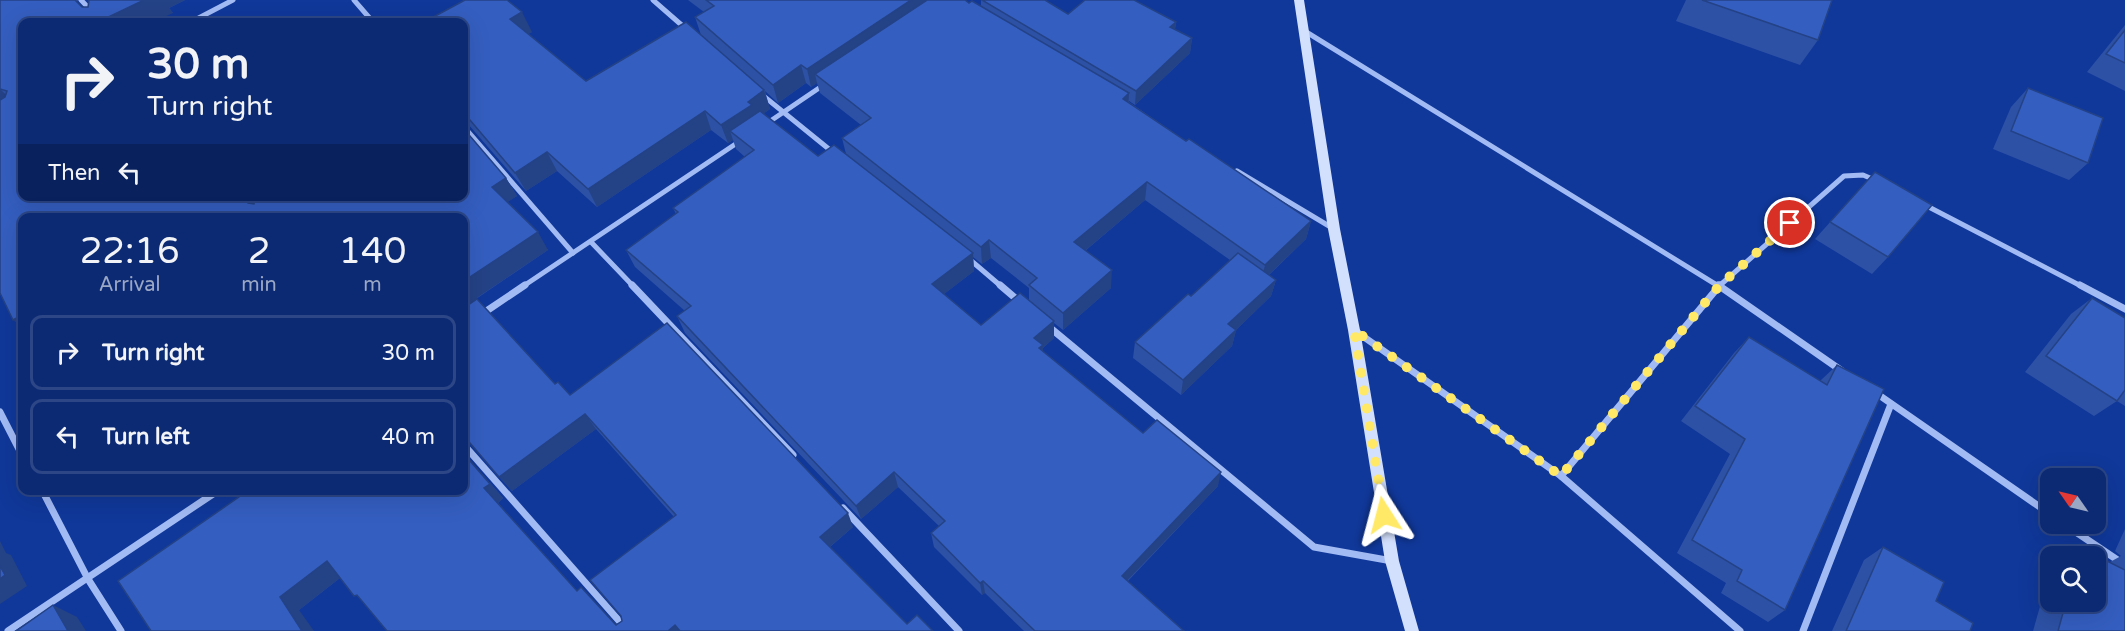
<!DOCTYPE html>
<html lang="en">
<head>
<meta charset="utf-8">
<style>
	:root { --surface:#0c2a74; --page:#1a367c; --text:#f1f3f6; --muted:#9aa7c5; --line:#2c4686 }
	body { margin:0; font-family:"Varela Round",sans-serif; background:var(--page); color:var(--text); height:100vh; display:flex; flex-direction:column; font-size:22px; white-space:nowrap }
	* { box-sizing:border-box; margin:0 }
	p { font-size:20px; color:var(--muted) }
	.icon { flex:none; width:33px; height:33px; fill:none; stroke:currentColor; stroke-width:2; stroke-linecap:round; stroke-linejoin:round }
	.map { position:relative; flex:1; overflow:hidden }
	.sheet { position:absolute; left:18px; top:213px; width:450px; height:282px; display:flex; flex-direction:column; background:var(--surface); border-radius:12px; box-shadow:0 6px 24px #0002,0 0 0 2px var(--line) }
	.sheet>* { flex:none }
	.hud { position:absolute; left:18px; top:18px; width:450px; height:183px; border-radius:12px; box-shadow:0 6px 24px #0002,0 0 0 2px var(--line); background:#0c2a74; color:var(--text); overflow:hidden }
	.needle { width:39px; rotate:304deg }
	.controls { position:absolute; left:2040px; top:468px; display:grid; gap:12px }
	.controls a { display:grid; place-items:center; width:66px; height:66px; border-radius:12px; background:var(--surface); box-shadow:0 6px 24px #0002,0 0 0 2px var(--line); font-size:30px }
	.pin { position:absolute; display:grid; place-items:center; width:51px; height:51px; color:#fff; margin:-26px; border:3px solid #fff; border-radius:50%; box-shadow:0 2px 6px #0007 }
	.me { position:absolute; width:66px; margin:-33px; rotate:351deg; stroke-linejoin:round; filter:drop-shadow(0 0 4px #0008) }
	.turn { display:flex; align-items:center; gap:21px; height:126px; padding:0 30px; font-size:27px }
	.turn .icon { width:78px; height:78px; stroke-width:2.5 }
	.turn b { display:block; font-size:42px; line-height:51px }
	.then { display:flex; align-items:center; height:57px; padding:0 30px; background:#0003; gap:12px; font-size:22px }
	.eta { display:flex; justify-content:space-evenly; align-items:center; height:102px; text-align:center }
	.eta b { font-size:36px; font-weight:600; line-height:42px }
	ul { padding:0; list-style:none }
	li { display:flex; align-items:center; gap:18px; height:75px; margin:0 12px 9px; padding:0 18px; border:3px solid var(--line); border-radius:12px }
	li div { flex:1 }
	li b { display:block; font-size:22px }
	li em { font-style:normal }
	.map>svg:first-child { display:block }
</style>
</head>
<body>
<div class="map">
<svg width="2125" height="631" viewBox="0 0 2125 631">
	<rect width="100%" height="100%" fill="#10389a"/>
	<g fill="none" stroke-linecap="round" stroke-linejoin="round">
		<g stroke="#a2bbf5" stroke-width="5">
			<path d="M81 0 102 22"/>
			<path d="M354 0 373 22"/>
			<path d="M653 0 685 28"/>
			<path d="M191 22 233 0"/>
			<path d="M1303 30 1720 287"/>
			<path d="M761 94 835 154"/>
			<path d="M766 124 825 84"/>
			<path d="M464 127 573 253"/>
			<path d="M1237 171 1334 229"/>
			<path d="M250 196 268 218"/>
			<path d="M1923 204 2083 287"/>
			<path d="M591 242 634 287"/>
			<path d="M968 258 1002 287"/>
			<path d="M522 287 740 141"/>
			<path d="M1718 287 1844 176 1863 175 1877 181"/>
		</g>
		<g stroke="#a2bbf5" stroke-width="7">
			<path d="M632 285 793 455"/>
			<path d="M1000 285 1020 302"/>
			<path d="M1718 285 1842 371"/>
			<path d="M2080 285 2125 309"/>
			<path d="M482 314 525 285"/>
			<path d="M1048 326 1314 547 1392 561"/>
			<path d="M1354 330 1561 476 1740 631"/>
			<path d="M1876 393 2050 514"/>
			<path d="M0 412 22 455"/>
			<path d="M464 445 628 631"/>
			<path d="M1561 476 1720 285"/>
			<path d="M42 490 88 579 121 631"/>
			<path d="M843 508 959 631"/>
			<path d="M2064 524 2125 565"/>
			<path d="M8 631 219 490"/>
			<path d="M1803 631 1891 404"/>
		</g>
		<path fill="#d2dffd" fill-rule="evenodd" d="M1294 0H1304L1340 229 1360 330 1399 561 1419 631H1405L1385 561 1348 330 1328 229Z"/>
	</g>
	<g fill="#2d51a5" fill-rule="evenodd">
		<path d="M0 0H78L77 2 82 7H88L89 1 88 0H185L169 8 173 13 22 22V196H246V199L250 204H254L506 178 517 196 507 202 548 250 476 299 555 384 570 395 853 527 830 547 907 624 933 631H387L364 603 340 578 299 610 151 631 464 490V453L503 498 498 503 577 591 616 624 622 621 674 517 596 429 512 491 468 441H464V218L0 293Z"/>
		<path d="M688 0H965L969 3 981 6V0H1045L1068 14 1176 22 1175 29 1192 38 1190 53 1135 105 1129 101V102L1186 141 1311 221 1306 239 1269 275 1276 280 1271 296 1236 330 1232 346 1181 395 1133 358 1135 342 1191 296 1230 260 1145 200 1085 251 1111 288 1063 330 1054 323V338L1043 348V351L1143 433 1218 486 1128 581 1184 631H1024L985 593 982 595 934 547 931 533 939 526 898 487 861 519 685 333 677 316 685 311 635 267 626 250 676 214 673 208 745 157 736 149 733 140 728 143 711 130 597 207 557 171 526 191 468 124H464V22L532 32 528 34 586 81 701 35 695 17 704 12ZM806 83 811 87 817 83 820 93 861 125 842 138 846 154 818 156 763 114 770 109 765 91 778 103ZM973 257 982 264 991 258 1029 288V301L981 325 944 294 974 271Z"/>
		<path d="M1686 0H1832L1818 40 1800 65 1676 21Z"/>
		<path d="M2125 25V91L2087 72Z"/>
		<path d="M2028 88 2088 163 2069 180 1993 149 2011 107Z"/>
		<path d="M1875 172 1888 257 1872 274 1815 239Z"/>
		<path d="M2092 298 2125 318V406L2117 401 2094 416 2025 372 2071 314Z"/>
		<path d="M1749 337 1820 381 1837 365 1785 610 1768 622 1721 593 1726 583 1677 553 1730 454 1681 421 1734 353Z"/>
		<path d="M2125 529V631H2033L2050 571V602H2096V556H2065L2081 548 2110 562 2121 556 2115 551Z"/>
		<path d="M1883 547 1936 601 1970 631H1832L1864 560Z"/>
	</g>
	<g fill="#244286">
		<path d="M144 0H185L169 8 173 13 153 22H98Z"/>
		<path d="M911 0H939L815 74 817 83 811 87 807 69Z"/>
		<path d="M522 12 532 32 520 38 510 19Z"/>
		<path d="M1176 22 1174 36 1170 27Z"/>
		<path d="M1192 38 1190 53 1135 105 1136 91Z"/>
		<path d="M801 65 806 83 778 103 773 85Z"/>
		<path d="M0 89 20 108 0 118Z"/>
		<path d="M764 90 770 109 756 119 730 131 733 140 728 143 721 125 748 102Z"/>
		<path d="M1129 93 1128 112 1123 99Z"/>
		<path d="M705 111 711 130 597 207 588 189Z"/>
		<path d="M547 152 557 171 526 191 515 173Z"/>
		<path d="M506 178 517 196 503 205 492 187Z"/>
		<path d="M1147 182 1145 200 1074 260V242Z"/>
		<path d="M1311 221 1306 239 1261 282 1265 265Z"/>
		<path d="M538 232 548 250 478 297 464 320V281Z"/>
		<path d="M989 240 991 258 982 264 981 247Z"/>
		<path d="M973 253 974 271 935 301 932 284Z"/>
		<path d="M1112 270 1111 288 1063 330V313Z"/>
		<path d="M1276 280 1271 296 1236 330 1232 346 1181 395 1183 380 1228 324Z"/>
		<path d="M22 315V327L13 320Z"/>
		<path d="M1054 321V338L1043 348V361L1034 338Z"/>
		<path d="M585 414 596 429 512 491 499 477Z"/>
		<path d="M464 453 503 498 498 503 589 603 484 488Z"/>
		<path d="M894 472 898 487 861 519 856 506Z"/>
		<path d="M1221 472 1218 486 1120 588 1122 576Z"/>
		<path d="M848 513 853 527 826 550 820 537Z"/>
		<path d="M0 541 6 553 11 555 27 586 0 604Z"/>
		<path d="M327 561 345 574 299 610 314 631H302L280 597Z"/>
		<path d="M983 581 985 593 982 595 980 583Z"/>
		<path d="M53 605 77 617 86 631H68Z"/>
		<path d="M675 625 680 631H668Z"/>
	</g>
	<g fill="#345ec0" stroke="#244286" stroke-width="1.5">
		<path d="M0 0H75L82 7H88L89 0H144L98 22H22V196H242L248 203 254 204 256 197 255 196H464V129L506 178 492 187 538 232 464 281V218H22V315L13 320 0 293V100L5 97 7 91 0 89Z"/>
		<path d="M465 0H507L522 12 510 19 586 81 686 22 764 90 748 102 752 105 721 125 705 111 588 189 547 152 515 173 464 113V22H424Z"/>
		<path d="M706 0H911L807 69 801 65 773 85 695 17 714 6Z"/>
		<path d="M927 0H965L969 3 972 1 1129 93 1123 99 1186 141 1189 139 1311 221 1265 265 1147 182 1074 242 1112 270 1063 313 1029 285 1037 278 989 240 981 247 842 138 871 118 815 74Z"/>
		<path d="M982 0H1045L1068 14 1085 0H1134L1176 22 1170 27 1192 38 1136 91Z"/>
		<path d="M1702 0H1832L1818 40Z"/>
		<path d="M326 18 330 22H316Z"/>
		<path d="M2125 30V63L2106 54Z"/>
		<path d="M2028 88 2103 118 2088 163 2011 131Z"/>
		<path d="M760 111 818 156 834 145 973 253 932 284 981 325 1020 293 1054 321 1034 338 1043 345 1039 348 1143 433 1157 420 1221 472 1122 576 1184 631H1035L983 581 980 583 931 533 945 521 894 472 856 506 677 316 691 306 626 250 678 212 673 208 754 150 730 131Z"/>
		<path d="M1875 172 1932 205 1888 257 1830 222Z"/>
		<path d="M1238 253 1276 280 1228 324 1236 330 1183 380 1135 342 1188 294 1191 296Z"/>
		<path d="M464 284 469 290 464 294Z"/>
		<path d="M2092 298 2125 318V390L2117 401 2046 356Z"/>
		<path d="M477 299 555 384 558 382 570 395 667 323 848 513 820 537 907 624 917 615 933 631H680L675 625 668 631H387L357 595 354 596 327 561 280 597 302 631H151L118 581 249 490H464V454L490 484 484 488 577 591 581 587 616 625 622 621 621 616 590 580 676 515 585 414 499 477 464 436V308Z"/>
		<path d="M1749 337 1827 385 1837 365 1884 389 1785 610 1737 581 1742 570 1692 540 1745 439 1695 406Z"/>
		<path d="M1883 547 1944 582 1936 601 1973 623 1970 631H1846Z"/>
		<path d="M2081 548 2125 570V631H2058L2066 602H2096V556H2079Z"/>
		<path d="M0 566 5 575 0 579Z"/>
		<path d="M53 605 68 631H16Z"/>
	</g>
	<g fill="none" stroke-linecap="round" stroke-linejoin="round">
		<path stroke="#ffe966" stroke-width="10" stroke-dasharray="0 18" d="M1384 515 1354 330 1561 476 1719 286 1790 223"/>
	</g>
</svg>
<div class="controls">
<a><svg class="needle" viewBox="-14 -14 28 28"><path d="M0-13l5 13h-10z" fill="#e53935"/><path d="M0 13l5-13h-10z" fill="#9aa7c5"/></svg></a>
<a><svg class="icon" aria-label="search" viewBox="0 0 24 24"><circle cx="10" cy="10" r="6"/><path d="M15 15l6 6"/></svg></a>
</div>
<div class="pin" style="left:1790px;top:223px;background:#d93025"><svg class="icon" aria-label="arrive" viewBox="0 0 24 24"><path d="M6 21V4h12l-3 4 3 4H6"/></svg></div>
<svg class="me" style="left:1384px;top:515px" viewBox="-20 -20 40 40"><path d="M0-17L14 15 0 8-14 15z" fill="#ffe966" stroke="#fff" stroke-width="4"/></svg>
<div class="hud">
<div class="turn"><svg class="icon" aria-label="right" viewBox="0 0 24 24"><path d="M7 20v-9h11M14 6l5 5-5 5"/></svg><div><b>30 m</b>Turn right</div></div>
<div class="then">Then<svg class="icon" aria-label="left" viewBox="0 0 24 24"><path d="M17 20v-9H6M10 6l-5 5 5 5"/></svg></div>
</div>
<section class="sheet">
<div class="eta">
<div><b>22:16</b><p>Arrival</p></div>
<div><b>2</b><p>min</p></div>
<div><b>140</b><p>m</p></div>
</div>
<ul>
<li><svg class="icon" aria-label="right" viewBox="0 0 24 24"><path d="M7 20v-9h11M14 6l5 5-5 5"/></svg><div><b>Turn right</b></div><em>30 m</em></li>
<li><svg class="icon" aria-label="left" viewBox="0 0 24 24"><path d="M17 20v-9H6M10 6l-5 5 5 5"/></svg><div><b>Turn left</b></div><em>40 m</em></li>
</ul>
</section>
</div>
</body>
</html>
